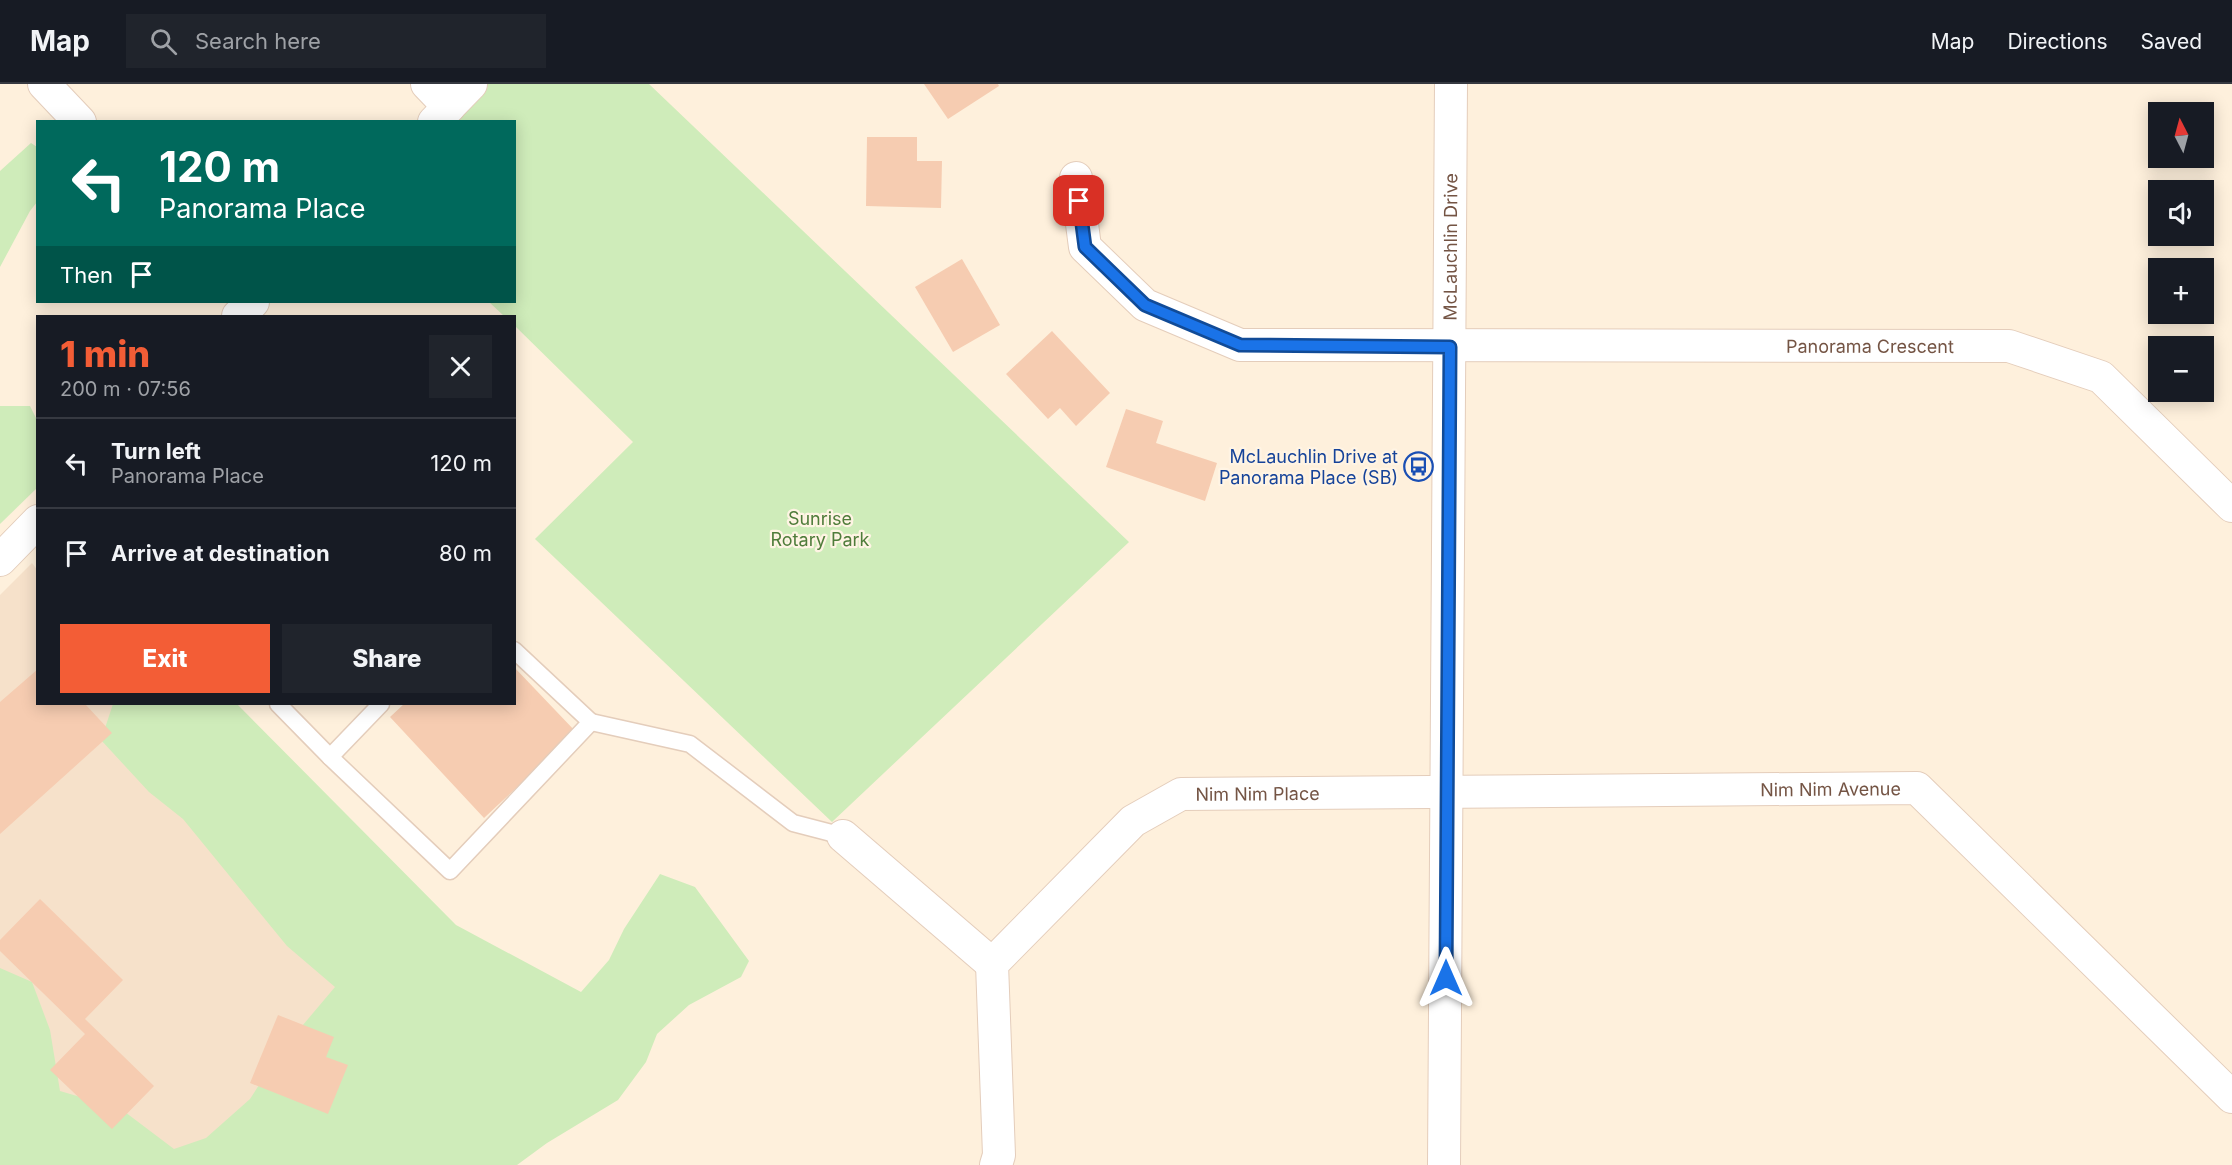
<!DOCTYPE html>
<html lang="en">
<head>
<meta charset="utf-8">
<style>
	:root { --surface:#171b24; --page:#20242c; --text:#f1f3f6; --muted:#9ea1a6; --line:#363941; --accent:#f35d36 }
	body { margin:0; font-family:Inter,sans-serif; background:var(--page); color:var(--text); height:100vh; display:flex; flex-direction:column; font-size:22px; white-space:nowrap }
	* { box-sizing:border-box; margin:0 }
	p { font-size:20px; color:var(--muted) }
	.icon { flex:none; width:33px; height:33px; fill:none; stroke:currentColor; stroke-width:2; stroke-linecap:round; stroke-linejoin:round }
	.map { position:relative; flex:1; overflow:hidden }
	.sheet { position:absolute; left:36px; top:231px; width:480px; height:390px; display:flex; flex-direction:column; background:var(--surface); border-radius:0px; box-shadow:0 3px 15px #0003 }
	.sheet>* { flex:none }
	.banner { position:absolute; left:36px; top:36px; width:480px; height:183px; border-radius:0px; box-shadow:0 3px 15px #0003; background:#00695c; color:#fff; overflow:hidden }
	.needle { width:39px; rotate:354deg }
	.controls { position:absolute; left:2148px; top:18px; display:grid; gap:12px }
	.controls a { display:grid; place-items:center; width:66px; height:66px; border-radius:0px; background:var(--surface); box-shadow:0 3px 15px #0003; font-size:30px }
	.pin { position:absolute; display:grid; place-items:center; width:51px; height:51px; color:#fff; margin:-26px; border-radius:12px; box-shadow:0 3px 9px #0006 }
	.me { position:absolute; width:66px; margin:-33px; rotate:0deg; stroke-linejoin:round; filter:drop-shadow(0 0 4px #0008) }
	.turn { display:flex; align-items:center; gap:21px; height:126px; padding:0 24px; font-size:27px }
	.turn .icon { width:78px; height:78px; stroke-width:2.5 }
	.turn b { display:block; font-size:42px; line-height:51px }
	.then { display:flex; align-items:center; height:57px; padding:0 24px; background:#0003; gap:12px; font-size:22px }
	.round { display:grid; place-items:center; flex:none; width:63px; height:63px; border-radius:0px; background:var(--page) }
	.headline { display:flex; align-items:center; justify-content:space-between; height:102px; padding:0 24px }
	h1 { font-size:36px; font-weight:800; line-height:45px; color:var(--accent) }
	.primary-button { display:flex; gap:12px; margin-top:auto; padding:12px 24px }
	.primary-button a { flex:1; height:69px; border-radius:0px; background:var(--accent); color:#fff; font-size:24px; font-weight:800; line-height:69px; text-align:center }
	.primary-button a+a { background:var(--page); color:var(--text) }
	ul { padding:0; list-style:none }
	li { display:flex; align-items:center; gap:18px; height:90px; padding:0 24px; border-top:2px solid var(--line) }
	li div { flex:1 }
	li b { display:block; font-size:22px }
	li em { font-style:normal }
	header { display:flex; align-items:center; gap:36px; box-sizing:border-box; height:84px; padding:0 30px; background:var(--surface); border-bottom:2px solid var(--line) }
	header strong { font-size:28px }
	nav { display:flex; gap:33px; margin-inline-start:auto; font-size:21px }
	.search { width:420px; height:54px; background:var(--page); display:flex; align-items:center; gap:15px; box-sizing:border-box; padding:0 21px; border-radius:0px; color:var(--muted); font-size:22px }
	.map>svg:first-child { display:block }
</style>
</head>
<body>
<header>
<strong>Map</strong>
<div class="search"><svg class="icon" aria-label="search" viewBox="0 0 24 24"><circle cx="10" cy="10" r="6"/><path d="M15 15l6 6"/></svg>Search here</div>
<nav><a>Map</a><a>Directions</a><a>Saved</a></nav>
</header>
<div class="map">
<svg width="2232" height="1081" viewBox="0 0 2232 1081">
	<rect width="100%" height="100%" fill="#fef0dc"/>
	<path fill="#f6e1ca" d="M32 479 38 487V620H139L366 918 216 1081H132L0 946V511Z"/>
	<g fill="#cfecba">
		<path d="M471 0H649L1129 458 832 738 535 455 633 358 515 242 514 232H504L489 218H514V38H434Z"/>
		<path d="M31 59 37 63V118L30 127 0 183V87Z"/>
		<path d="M0 322H30L37 336 38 403 0 440Z"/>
		<path d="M113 620H237L456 841 581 908 609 876 624 845 660 790 695 803 749 877 741 893 689 921 657 950 646 978 618 1016 547 1059 517 1081H0V884L32 898 50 946 60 1007 121 1025 174 1065 206 1054 250 1015 281 967 335 903 287 862 183 735 149 708 101 656Z"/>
	</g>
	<g fill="#f6ccb1">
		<path d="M924 0H998L999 2 948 35Z"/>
		<path d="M867 53H917V77H942L941 124 866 122Z"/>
		<path d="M962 175 1000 241 953 268 915 203Z"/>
		<path d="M1052 247 1110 309 1076 342 1060 324 1048 335 1006 290Z"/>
		<path d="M1126 325 1163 337 1156 359 1217 379 1205 417 1106 383Z"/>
		<path d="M514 583 576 648 484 734 390 633 404 620H514Z"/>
		<path d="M38 585V620H85L112 649 0 750V618Z"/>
		<path d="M40 815 123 896 85 935 154 1002 112 1045 50 986 85 950 0 867V856Z"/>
		<path d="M278 931 334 953 326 973 348 981 328 1030 250 999Z"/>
	</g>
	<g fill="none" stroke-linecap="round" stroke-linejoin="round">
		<defs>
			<g id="service">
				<path d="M278 620 330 673 450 787 591 638 514 566"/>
				<path d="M591 638 690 660 793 739 843 752"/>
				<path d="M330 673 381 620"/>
			</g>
			<g id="minor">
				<path d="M44 0 80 38"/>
				<path d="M427 0 449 23"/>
				<path d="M434 38 471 0"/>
				<path id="s1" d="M1076 94 1085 163 1145 221 1240 261 2009 262 2101 293 2232 422"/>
				<path d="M238 232 253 218"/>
				<path d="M0 476 38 437"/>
				<path d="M843 752 992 880"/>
				<path id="s2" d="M996 1081 999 1071 992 880 1133 737 1181 710 1917 704 2232 1013"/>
				<path id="s3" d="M1444 1081 1451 0"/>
			</g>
		</defs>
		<use href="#service" stroke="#e4cdbb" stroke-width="19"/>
		<use href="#minor" stroke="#e4cdbb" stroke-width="34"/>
		<use href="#service" stroke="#fff" stroke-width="16"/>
		<use href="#minor" stroke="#fff" stroke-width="32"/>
	</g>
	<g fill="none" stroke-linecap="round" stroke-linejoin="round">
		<defs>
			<path id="route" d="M1079 117 1085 163 1145 221 1240 261 1450 263 1446 894"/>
		</defs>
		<use href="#route" stroke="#114b97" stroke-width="15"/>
		<use href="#route" stroke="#1a73e8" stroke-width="10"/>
	</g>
	<defs>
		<symbol id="bus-ring" viewBox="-11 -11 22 22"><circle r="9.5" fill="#fff4e4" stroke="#1a4fb4" stroke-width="1.5"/><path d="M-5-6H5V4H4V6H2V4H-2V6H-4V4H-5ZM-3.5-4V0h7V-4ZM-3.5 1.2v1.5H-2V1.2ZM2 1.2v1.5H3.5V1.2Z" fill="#1a4fb4"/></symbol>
	</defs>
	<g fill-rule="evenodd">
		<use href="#bus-ring" x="1402" y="366" width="33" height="33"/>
	</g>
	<g text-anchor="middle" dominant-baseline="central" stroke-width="4.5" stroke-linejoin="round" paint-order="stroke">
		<g font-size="18" fill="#745444" stroke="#fff4e4">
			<text stroke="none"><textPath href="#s3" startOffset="918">McLauchlin Drive</textPath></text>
			<text stroke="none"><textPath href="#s1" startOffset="886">Panorama Crescent</textPath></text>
			<text stroke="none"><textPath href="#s2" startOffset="1107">Nim Nim Avenue</textPath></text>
			<text stroke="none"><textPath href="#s2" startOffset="534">Nim Nim Place</textPath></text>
		</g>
		<g font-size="18" fill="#164399" stroke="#fff4e4" text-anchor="end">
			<text x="1398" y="372">McLauchlin Drive at<tspan x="1398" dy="21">Panorama Place (SB)</tspan></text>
		</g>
		<g font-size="18" fill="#4f7c3a" stroke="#fff4e4">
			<text x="820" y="434">Sunrise<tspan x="820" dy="21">Rotary Park</tspan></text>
		</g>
	</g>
</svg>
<div class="controls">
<a><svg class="needle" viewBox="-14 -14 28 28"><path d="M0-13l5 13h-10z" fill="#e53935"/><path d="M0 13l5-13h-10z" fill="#9ea1a6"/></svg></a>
<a><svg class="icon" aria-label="sound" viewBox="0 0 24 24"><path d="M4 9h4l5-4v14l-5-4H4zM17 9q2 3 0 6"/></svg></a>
<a>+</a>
<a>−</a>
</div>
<div class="pin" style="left:1079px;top:117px;background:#d93025"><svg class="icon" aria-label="arrive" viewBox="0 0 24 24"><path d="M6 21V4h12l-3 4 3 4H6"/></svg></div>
<svg class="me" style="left:1446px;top:894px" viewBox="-20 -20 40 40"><path d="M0-17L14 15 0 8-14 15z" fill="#1a73e8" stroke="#fff" stroke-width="4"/></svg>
<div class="banner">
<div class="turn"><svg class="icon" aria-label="left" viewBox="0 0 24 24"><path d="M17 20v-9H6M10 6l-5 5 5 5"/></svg><div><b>120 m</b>Panorama Place</div></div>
<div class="then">Then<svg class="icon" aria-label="arrive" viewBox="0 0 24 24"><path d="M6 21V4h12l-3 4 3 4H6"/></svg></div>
</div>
<section class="sheet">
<div class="headline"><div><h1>1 min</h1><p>200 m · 07:56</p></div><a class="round"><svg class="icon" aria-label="close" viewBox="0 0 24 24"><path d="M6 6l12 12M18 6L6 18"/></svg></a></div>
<ul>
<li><svg class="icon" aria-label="left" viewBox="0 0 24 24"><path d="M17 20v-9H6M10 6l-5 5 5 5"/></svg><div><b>Turn left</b><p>Panorama Place</p></div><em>120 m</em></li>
<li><svg class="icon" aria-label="arrive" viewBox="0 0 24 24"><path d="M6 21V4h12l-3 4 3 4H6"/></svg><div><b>Arrive at destination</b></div><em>80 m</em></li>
</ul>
<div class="primary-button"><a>Exit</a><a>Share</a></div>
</section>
</div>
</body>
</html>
